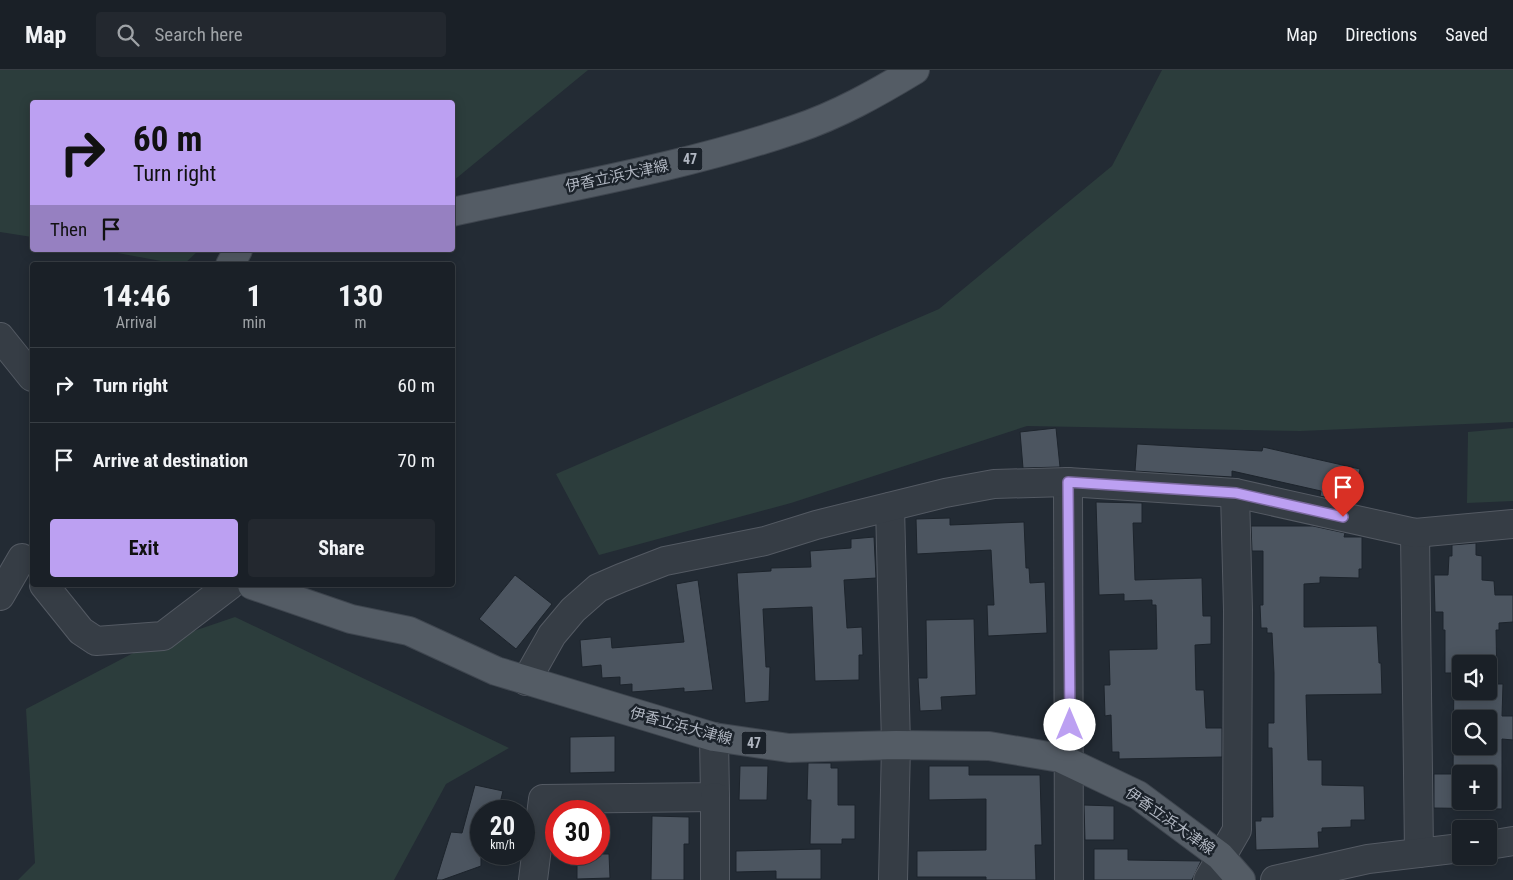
<!DOCTYPE html>
<html lang="en">
<head>
<meta charset="utf-8">
<style>
	:root { --surface:#1a2027; --page:#23282f; --text:#f1f3f6; --muted:#9fa3a7; --line:#383e44; --accent:#bca0f2 }
	body { margin:0; font-family:"Roboto Condensed","Noto Sans JP",sans-serif; background:var(--page); color:var(--text); height:100vh; display:flex; flex-direction:column; font-size:19px; white-space:nowrap }
	* { box-sizing:border-box; margin:0 }
	p { font-size:16px; color:var(--muted) }
	.icon { flex:none; width:28px; height:28px; fill:none; stroke:currentColor; stroke-width:2; stroke-linecap:round; stroke-linejoin:round }
	.map { position:relative; flex:1; overflow:hidden }
	.sheet { position:absolute; left:30px; top:192px; width:425px; height:325px; display:flex; flex-direction:column; background:var(--surface); border-radius:5px; box-shadow:0 2px 12px #0003,0 0 0 1px var(--line) }
	.sheet>* { flex:none }
	.top-card { position:absolute; left:30px; top:30px; width:425px; height:152px; border-radius:5px; box-shadow:0 2px 12px #0003,0 0 0 1px var(--line); background:#bca0f2; color:#111; overflow:hidden }
	.fabs { position:absolute; left:1452px; top:585px; display:grid; gap:10px }
	.fabs a { display:grid; place-items:center; width:45px; height:45px; border-radius:5px; background:var(--surface); box-shadow:0 2px 12px #0003,0 0 0 1px var(--line); font-size:25px }
	.speed { position:absolute; left:470px; top:730px; display:flex; gap:10px; font-size:25px; font-weight:700; text-align:center }
	.speed>* { display:grid; place-content:center; width:65px; height:65px; border-radius:50%; background:var(--surface); box-shadow:0 2px 12px #0003,0 0 0 1px var(--line); line-height:1 }
	.speed small { font-size:12px; font-weight:400 }
	.speed .limit { border:8px solid #d22; background:#fff; color:#111 }
	.pin { position:absolute; display:grid; place-items:center; width:42px; height:42px; color:#fff; margin:-51px -21px; border-radius:50% 50% 50% 0; rotate:-45deg; box-shadow:0 0 5px #0007 }
	.pin .icon { rotate:45deg }
	.me { position:absolute; width:55px; margin:-28px; rotate:0deg; stroke-linejoin:round; filter:drop-shadow(0 0 4px #0008) }
	.turn { display:flex; align-items:center; gap:18px; height:105px; padding:0 20px; font-size:22px }
	.turn .icon { width:65px; height:65px; stroke-width:2.5 }
	.turn b { display:block; font-size:35px; line-height:42px }
	.then { display:flex; align-items:center; height:48px; padding:0 20px; background:#0003; gap:10px; font-size:19px }
	.eta { display:flex; justify-content:space-evenly; align-items:center; height:85px; text-align:center }
	.eta b { font-size:30px; font-weight:700; line-height:35px }
	.button { display:flex; gap:10px; margin-top:auto; padding:10px 20px }
	.button a { flex:1; height:58px; border-radius:5px; background:var(--accent); color:#111; font-size:20px; font-weight:700; line-height:58px; text-align:center }
	.button a+a { background:var(--page); color:var(--text) }
	ul { padding:0; list-style:none }
	li { display:flex; align-items:center; gap:15px; height:75px; padding:0 20px; border-top:1px solid var(--line) }
	li div { flex:1 }
	li b { display:block; font-size:19px }
	li em { font-style:normal }
	header { display:flex; align-items:center; gap:30px; box-sizing:border-box; height:70px; padding:0 25px; background:var(--surface); border-bottom:1px solid var(--line) }
	header strong { font-size:24px }
	nav { display:flex; gap:28px; margin-inline-start:auto; font-size:18px }
	.search { width:350px; height:45px; background:var(--page); display:flex; align-items:center; gap:12px; box-sizing:border-box; padding:0 18px; border-radius:5px; color:var(--muted); font-size:19px }
	.map>svg:first-child { display:block }
</style>
</head>
<body>
<header>
<strong>Map</strong>
<div class="search"><svg class="icon" aria-label="search" viewBox="0 0 24 24"><circle cx="10" cy="10" r="6"/><path d="M15 15l6 6"/></svg>Search here</div>
<nav><a>Map</a><a>Directions</a><a>Saved</a></nav>
</header>
<div class="map">
<svg width="1513" height="810" viewBox="0 0 1513 810">
	<rect width="100%" height="100%" fill="#232b34"/>
	<g fill="#2c3d3c">
		<path d="M0 0H588L453 111 452 32H32V167L0 162Z"/>
		<path d="M1162 0H1513V352L1300 361 1027 356 791 433 599 485 556 404 939 239 1112 96Z"/>
		<path d="M101 180H199L183 195Z"/>
		<path d="M1513 358V431L1467 433 1468 362Z"/>
		<path d="M235 547 509 678 446 714 394 810H18L35 793 26 639 141 579Z"/>
	</g>
	<g fill="#4c5560" stroke="#1d242c" fill-rule="evenodd">
		<path d="M1056 358 1060 397 1023 398 1020 362Z"/>
		<path d="M1137 374 1262 381 1263 377 1360 399 1352 433 1320 426 1321 421 1232 401V407L1135 401Z"/>
		<path d="M1096 432 1142 433V453H1133L1135 510 1202 508 1203 546H1211V574L1195 575 1196 620H1204L1206 658H1222V687L1119 689V682H1112L1111 645 1105 646 1104 615H1110L1109 580 1157 579 1156 535H1152V530L1124 531V524L1099 525Z"/>
		<path d="M950 448V455L1024 452 1026 498H1029L1030 513 1045 512 1047 563 988 566 987 535H994L991 480 917 484 916 449Z"/>
		<path d="M1251 456H1313L1345 463 1344 467H1362V499H1359V508L1320 507V513L1304 514V557L1377 556 1379 593H1381L1382 624 1306 625 1308 690H1322V715L1364 716 1365 750H1351V757L1322 758V762H1318L1319 778 1256 780 1255 751H1261V747H1273L1272 678H1268V653H1274V603L1272 563H1267V558H1261L1260 535H1263V481H1252Z"/>
		<path d="M874 467 876 508 844 510 847 558 862 557 863 585H859V610L815 611 812 537 763 539 766 597H770L769 631 745 633 737 503 771 501V498L811 497 810 481 851 478V469Z"/>
		<path d="M1476 473V485L1482 486V510L1494 511 1495 525H1513V552L1499 553V560H1496L1497 614H1503L1502 646H1513V670L1502 669V739L1434 738V704H1453L1454 603H1445V560H1443V542H1435L1434 505H1448L1449 486H1452V475ZM1461 594H1489V621H1461ZM1461 649H1489V676H1461ZM1461 704H1489V731H1461Z"/>
		<path d="M515 505 552 534 516 579 479 549Z"/>
		<path d="M698 510 713 620 684 622V618L632 622V614L620 615V607L602 608 601 595 582 597 580 570 611 567 612 578 684 572 676 514Z"/>
		<path d="M974 549 976 625 941 627 942 640 920 641 918 608H927L926 550Z"/>
		<path d="M615 666V702L570 703V667Z"/>
		<path d="M808 693H831V698H838V735H855V769H842V774H810L811 730H807Z"/>
		<path d="M740 696H768L767 730H739Z"/>
		<path d="M929 696H969V705H1040L1042 775H1035L1036 810H986V807H917V781L986 780V729L929 730Z"/>
		<path d="M475 715 503 721 498 741H481V796L442 810H436L451 762 462 763Z"/>
		<path d="M1084 735 1114 736V770H1085Z"/>
		<path d="M652 746 689 747V774H684V810H651Z"/>
		<path d="M821 779V809H776V801L736 802V781Z"/>
		<path d="M1094 779H1128V790L1201 791 1192 810H1094Z"/>
		<path d="M577 784H609L610 808 577 809Z"/>
	</g>
	<g fill="none" stroke-linecap="round" stroke-linejoin="round">
		<defs>
			<g id="minor">
				<path d="M0 267 32 307"/>
				<path d="M1068 412 1069 810"/>
				<path d="M890 437 896 675 893 810"/>
				<path d="M1415 463 1419 783"/>
				<path d="M44 515 81 561 96 571 163 566 230 515"/>
				<path d="M0 526 22 488"/>
				<path d="M526 611 552 565 573 540 598 518 621 508 665 491 765 471 816 455 945 423 994 414 1068 412 1235 423 1415 463 1513 454"/>
				<path d="M1489 775 1513 771"/>
				<path d="M533 810 543 729 715 727 714 667"/>
				<path d="M715 810V727"/>
				<path d="M1208 810 1237 760 1238 540 1235 423"/>
				<path d="M1275 810 1368 789 1461 778"/>
			</g>
			<g id="major">
				<path d="M452 142C567 117 685 97 796 59 838 45 877 23 915 0"/>
				<path d="M230 195 238 180"/>
				<path d="M252 515 351 549 409 561 496 601 714 667 789 678 896 675 989 676 1060 688 1138 725 1220 786 1241 810"/>
			</g>
		</defs>
		<use href="#minor" stroke="#545a63" stroke-width="30"/>
		<use href="#major" stroke="#3f464f" stroke-width="30"/>
		<use href="#minor" stroke="#363d45" stroke-width="28"/>
		<use href="#major" stroke="#545c65" stroke-width="28"/>
	</g>
	<g fill="none" stroke-linecap="round" stroke-linejoin="round">
		<defs>
			<path id="route" d="M1070 655 1068 412 1236 423 1343 447"/>
		</defs>
		<use href="#route" stroke="#7a689d" stroke-width="12"/>
		<use href="#route" stroke="#bca0f2" stroke-width="9"/>
	</g>
	<g text-anchor="middle" dominant-baseline="central" stroke-width="5" stroke-linejoin="round" paint-order="stroke">
		<g fill="#1b222a" stroke="#848a94" stroke-width="1">
			<rect x="677.5" y="77.5" width="25" height="23" rx="4"/>
			<rect x="741.5" y="661.5" width="25" height="23" rx="4"/>
		</g>
		<g font-size="14" font-weight="bold" fill="#b1b7c2">
			<text x="690" y="89">47</text>
			<text x="754" y="673">47</text>
		</g>
		<g font-size="15" fill="#b1b7c2" stroke="#1b222a">
			<text transform="translate(617 106) rotate(-12)">伊香立浜大津線</text>
			<text transform="translate(681 656) rotate(15)">伊香立浜大津線</text>
			<text transform="translate(1170 751) rotate(35)">伊香立浜大津線</text>
		</g>
	</g>
</svg>
<div class="fabs">
<a><svg class="icon" aria-label="sound" viewBox="0 0 24 24"><path d="M4 9h4l5-4v14l-5-4H4zM17 9q2 3 0 6"/></svg></a>
<a><svg class="icon" aria-label="search" viewBox="0 0 24 24"><circle cx="10" cy="10" r="6"/><path d="M15 15l6 6"/></svg></a>
<a>+</a>
<a>−</a>
</div>
<div class="speed"><div>20<small>km/h</small></div><div class="limit">30</div></div>
<div class="pin" style="left:1343px;top:447px;background:#d93025"><svg class="icon" aria-label="arrive" viewBox="0 0 24 24"><path d="M6 21V4h12l-3 4 3 4H6"/></svg></div>
<svg class="me" style="left:1070px;top:655px" viewBox="-20 -20 40 40"><circle r="19" fill="#fff"/><path d="M0-13L10 11 0 6-10 11z" fill="#bca0f2"/></svg>
<div class="top-card">
<div class="turn"><svg class="icon" aria-label="right" viewBox="0 0 24 24"><path d="M7 20v-9h11M14 6l5 5-5 5"/></svg><div><b>60 m</b>Turn right</div></div>
<div class="then">Then<svg class="icon" aria-label="arrive" viewBox="0 0 24 24"><path d="M6 21V4h12l-3 4 3 4H6"/></svg></div>
</div>
<section class="sheet">
<div class="eta">
<div><b>14:46</b><p>Arrival</p></div>
<div><b>1</b><p>min</p></div>
<div><b>130</b><p>m</p></div>
</div>
<ul>
<li><svg class="icon" aria-label="right" viewBox="0 0 24 24"><path d="M7 20v-9h11M14 6l5 5-5 5"/></svg><div><b>Turn right</b></div><em>60 m</em></li>
<li><svg class="icon" aria-label="arrive" viewBox="0 0 24 24"><path d="M6 21V4h12l-3 4 3 4H6"/></svg><div><b>Arrive at destination</b></div><em>70 m</em></li>
</ul>
<div class="button"><a>Exit</a><a>Share</a></div>
</section>
</div>
</body>
</html>
